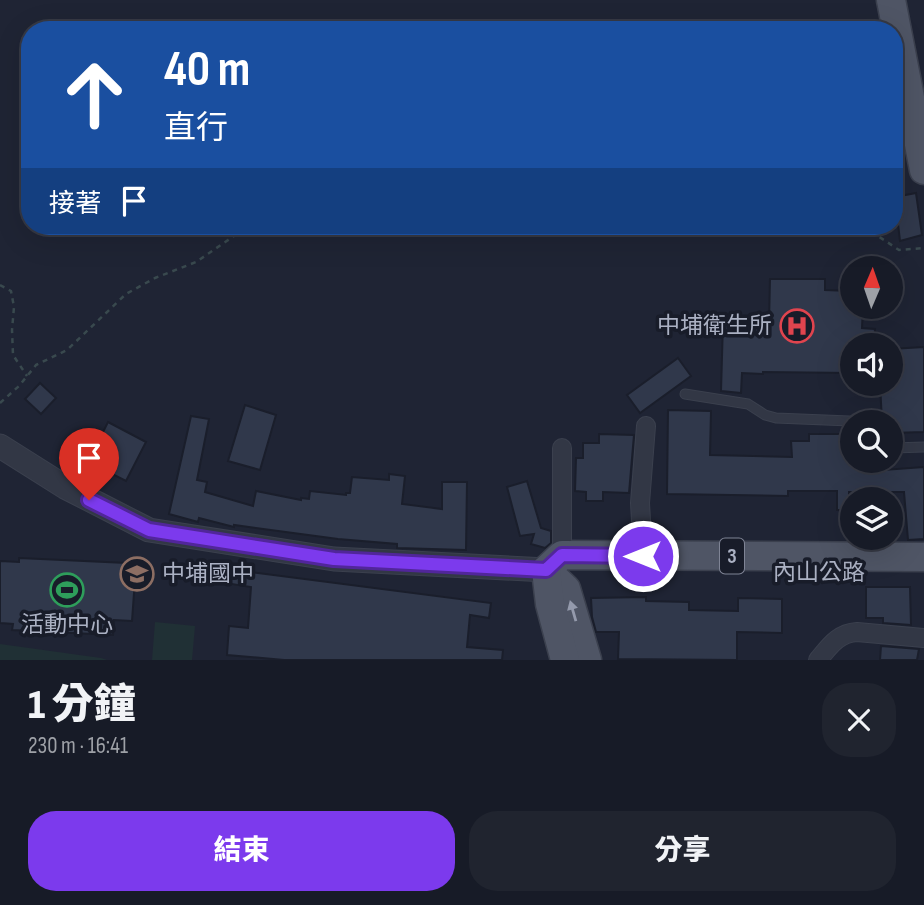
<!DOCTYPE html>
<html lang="zh-TW">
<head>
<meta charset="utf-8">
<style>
	:root { --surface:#171b27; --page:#20242f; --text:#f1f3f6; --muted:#9ea1a7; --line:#363944; --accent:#7c3aed }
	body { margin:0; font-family:"Sofia Sans Condensed","Noto Sans TC",sans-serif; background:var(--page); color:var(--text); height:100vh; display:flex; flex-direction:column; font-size:26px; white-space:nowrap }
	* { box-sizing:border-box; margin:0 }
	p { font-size:23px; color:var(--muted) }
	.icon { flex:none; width:38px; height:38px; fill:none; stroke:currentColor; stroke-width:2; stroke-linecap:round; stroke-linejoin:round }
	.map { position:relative; height:660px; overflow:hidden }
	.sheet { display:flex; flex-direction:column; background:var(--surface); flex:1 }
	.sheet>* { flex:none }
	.banner { position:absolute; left:21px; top:21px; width:882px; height:214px; border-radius:28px; box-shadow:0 7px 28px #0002,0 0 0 2px var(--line); background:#1a4fa0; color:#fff; overflow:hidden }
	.needle { width:46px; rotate:2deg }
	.buttons { position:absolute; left:840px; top:256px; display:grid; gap:14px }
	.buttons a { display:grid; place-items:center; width:63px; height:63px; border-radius:50%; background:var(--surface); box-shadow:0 7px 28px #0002,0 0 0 2px var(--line); font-size:35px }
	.pin { position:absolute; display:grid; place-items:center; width:60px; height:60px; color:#fff; margin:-72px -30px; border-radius:50% 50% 50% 0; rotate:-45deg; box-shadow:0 0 7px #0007 }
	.pin .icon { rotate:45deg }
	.me { position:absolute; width:77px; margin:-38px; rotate:270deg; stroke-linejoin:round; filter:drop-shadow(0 0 5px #0008) }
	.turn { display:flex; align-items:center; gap:24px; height:147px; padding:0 28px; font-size:32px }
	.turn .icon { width:91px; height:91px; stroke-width:2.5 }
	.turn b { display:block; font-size:49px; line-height:60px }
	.then { display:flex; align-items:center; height:66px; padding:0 28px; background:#0003; gap:14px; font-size:26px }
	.round { display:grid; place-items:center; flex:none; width:74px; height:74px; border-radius:28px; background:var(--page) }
	.summary { display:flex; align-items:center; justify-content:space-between; height:119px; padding:0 28px }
	h1 { font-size:42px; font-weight:800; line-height:52px }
	.cta { display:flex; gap:14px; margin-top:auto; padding:14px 28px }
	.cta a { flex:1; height:80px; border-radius:28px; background:var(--accent); color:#fff; font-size:28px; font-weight:800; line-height:80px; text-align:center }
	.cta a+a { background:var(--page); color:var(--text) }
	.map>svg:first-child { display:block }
</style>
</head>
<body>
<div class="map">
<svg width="924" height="660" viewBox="0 0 924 660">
	<rect width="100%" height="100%" fill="#1f2434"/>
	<g fill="#203035">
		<path d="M155 622 195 626 192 660H152Z"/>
		<path d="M0 644 101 658 107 660H0Z"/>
	</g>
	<g fill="#30384b" stroke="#1a1e2b" stroke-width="2">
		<path d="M916 193 922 235 900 241 895 197Z"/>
		<path d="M770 279H825V290L852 291V306H863L862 328 875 329 874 345H852V373L763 372V374L742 373 741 393 721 391 723 322 769 323Z"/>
		<path d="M924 347V432L891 433V422H882L880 383H891V349Z"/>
		<path d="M678 358 691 376 640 413 627 395Z"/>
		<path d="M40 383 56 398 41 414 25 399Z"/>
		<path d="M245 405 276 415 260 470 228 461Z"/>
		<path d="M668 410 711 411 710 455 792 457 791 441H809V434H852V460H884V470L924 467V539L908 540 904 492H849V510H837V491H788V496L667 494Z"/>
		<path d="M191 416 209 419 197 480 207 482 205 492 253 506 256 491 301 500V498L309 499 310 491 346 495V493H350L352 477 389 480V474L405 476 402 504 442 509V482H467L466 550 397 548V544L338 539 234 525V527L199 518 198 522 169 514Z"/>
		<path d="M108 422 146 442 126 481 88 462Z"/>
		<path d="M599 434 634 435 629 493 603 492V501H586V492L575 491 576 458H583V443H599Z"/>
		<path d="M527 481 541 528 551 531V543L545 548 531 544 534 534 520 536 507 487Z"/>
		<path d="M19 558 127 563 126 578 135 579 132 621 114 620 113 635 12 630 13 624 0 623V561L19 562Z"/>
		<path d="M227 569 491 603 489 618 470 615 467 647 503 650 502 660H284L227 655 229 626 248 628 251 587 225 583Z"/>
		<path d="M866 587H910L911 625 883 623V618H866Z"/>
		<path d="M646 597V601L689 602V610L738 611V598L782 599V633L737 632V660L618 659 619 632H596L592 617 591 598Z"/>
		<path d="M881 646 919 649 917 660H880Z"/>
	</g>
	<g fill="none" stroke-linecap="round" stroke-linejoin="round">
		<defs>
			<g id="service">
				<path d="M685 394 748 404 765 415 776 418 874 422"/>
				<path d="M891 445 893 448 924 447"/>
			</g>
			<g id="minor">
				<path d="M562 555V448"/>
				<path d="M643 556 640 503 646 426"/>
				<path d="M818 660C829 647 838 633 857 632L924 638"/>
			</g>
			<path id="tertiary" d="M0 446 65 487 149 530 334 559 546 570"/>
			<g id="primary">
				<path d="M891 0 924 170"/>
				<path d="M546 570 562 555 924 557"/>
				<path d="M546 570 566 589 587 660"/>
				<path d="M546 570 550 604 565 660"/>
			</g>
		</defs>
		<use href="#service" stroke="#3b404e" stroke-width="11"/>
		<use href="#minor" stroke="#3b404e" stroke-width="20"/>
		<use href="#tertiary" stroke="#3b404e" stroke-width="25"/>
		<use href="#primary" stroke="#3b404e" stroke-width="31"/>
		<g stroke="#39494e" stroke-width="2.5" stroke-dasharray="5 5" stroke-linecap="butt">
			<path d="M863 226 899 250 924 248"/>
			<path d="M0 285 11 291 14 307 12 330 13 355 27 376"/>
			<path d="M0 403 19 386 36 365 67 350 126 294 155 278 196 262 234 236 244 226"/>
		</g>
		<use href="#service" stroke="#323745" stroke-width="9"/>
		<use href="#minor" stroke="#323745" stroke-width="18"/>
		<use href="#tertiary" stroke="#323745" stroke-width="23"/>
		<use href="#primary" stroke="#4f5565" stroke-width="28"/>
	</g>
	<defs><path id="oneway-solid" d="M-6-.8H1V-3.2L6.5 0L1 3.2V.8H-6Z" transform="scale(1.75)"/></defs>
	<use fill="#949aac" href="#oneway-solid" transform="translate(573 611) rotate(-106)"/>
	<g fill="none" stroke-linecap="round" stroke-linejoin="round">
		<defs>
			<path id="route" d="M89 500 149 530 334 559 546 570 562 555 643 556"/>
		</defs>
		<use href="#route" stroke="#51269a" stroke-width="18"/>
		<use href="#route" stroke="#7c3aed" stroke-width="12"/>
	</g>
	<defs>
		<symbol id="hospital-ring" viewBox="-11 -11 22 22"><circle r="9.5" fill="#181c29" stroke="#e0444e" stroke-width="1.5"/><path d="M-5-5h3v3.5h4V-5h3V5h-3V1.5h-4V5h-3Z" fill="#e0444e"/></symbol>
		<symbol id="school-ring" viewBox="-11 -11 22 22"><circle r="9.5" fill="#181c29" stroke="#8d6e63" stroke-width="1.5"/><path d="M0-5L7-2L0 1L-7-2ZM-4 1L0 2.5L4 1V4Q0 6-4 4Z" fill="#8d6e63"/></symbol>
		<symbol id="stadium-ring" viewBox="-11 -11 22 22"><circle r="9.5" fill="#181c29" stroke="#2e9e5b" stroke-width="1.5"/><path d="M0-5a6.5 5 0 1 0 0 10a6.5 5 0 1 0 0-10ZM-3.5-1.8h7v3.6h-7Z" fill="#2e9e5b"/></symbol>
	</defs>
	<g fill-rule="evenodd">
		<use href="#hospital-ring" x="778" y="307" width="38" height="38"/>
		<use href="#school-ring" x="118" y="555" width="38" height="38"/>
		<use href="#stadium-ring" x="48" y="571" width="38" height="38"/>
	</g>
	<g text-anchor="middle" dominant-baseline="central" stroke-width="7" stroke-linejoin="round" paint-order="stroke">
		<rect fill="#181c29" stroke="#7f8495" stroke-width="2" x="720" y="538.5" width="24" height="35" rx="5"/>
		<g font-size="21" font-weight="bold" fill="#abb1c3">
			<text x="732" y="556">3</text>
		</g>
		<g font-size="23" fill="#abb1c3" stroke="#181c29" text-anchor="end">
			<text x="772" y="326">中埔衛生所</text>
			<text x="162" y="574" text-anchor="start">中埔國中</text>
			<text x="67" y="625" text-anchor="middle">活動中心</text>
		</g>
		<g font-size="23" fill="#abb1c3" stroke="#181c29">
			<text x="819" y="573">內山公路</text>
		</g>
	</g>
</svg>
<div class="buttons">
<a><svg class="needle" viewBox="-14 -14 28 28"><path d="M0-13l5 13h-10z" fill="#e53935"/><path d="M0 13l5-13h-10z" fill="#9ea1a7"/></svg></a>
<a><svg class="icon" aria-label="sound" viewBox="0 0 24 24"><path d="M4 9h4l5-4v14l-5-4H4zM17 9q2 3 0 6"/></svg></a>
<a><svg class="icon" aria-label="search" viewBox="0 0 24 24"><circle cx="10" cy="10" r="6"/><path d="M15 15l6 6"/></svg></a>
<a><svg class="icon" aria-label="layers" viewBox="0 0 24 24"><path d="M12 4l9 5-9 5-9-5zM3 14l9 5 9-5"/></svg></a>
</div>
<div class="pin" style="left:89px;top:500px;background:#d93025"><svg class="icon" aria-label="arrive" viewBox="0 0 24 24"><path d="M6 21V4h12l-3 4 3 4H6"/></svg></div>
<svg class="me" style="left:643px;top:556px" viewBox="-20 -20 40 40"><circle r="17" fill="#7c3aed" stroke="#fff" stroke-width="3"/><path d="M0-11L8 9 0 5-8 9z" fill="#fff"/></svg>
<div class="banner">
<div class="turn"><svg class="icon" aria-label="ahead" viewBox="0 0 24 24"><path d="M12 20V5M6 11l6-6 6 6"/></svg><div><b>40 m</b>直行</div></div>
<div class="then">接著<svg class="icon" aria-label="arrive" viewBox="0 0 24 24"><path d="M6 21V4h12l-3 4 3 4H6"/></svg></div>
</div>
</div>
<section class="sheet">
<div class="summary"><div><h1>1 分鐘</h1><p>230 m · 16:41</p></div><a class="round"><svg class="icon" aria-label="close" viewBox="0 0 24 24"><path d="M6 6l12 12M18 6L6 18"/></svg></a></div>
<div class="cta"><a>結束</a><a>分享</a></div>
</section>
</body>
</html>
